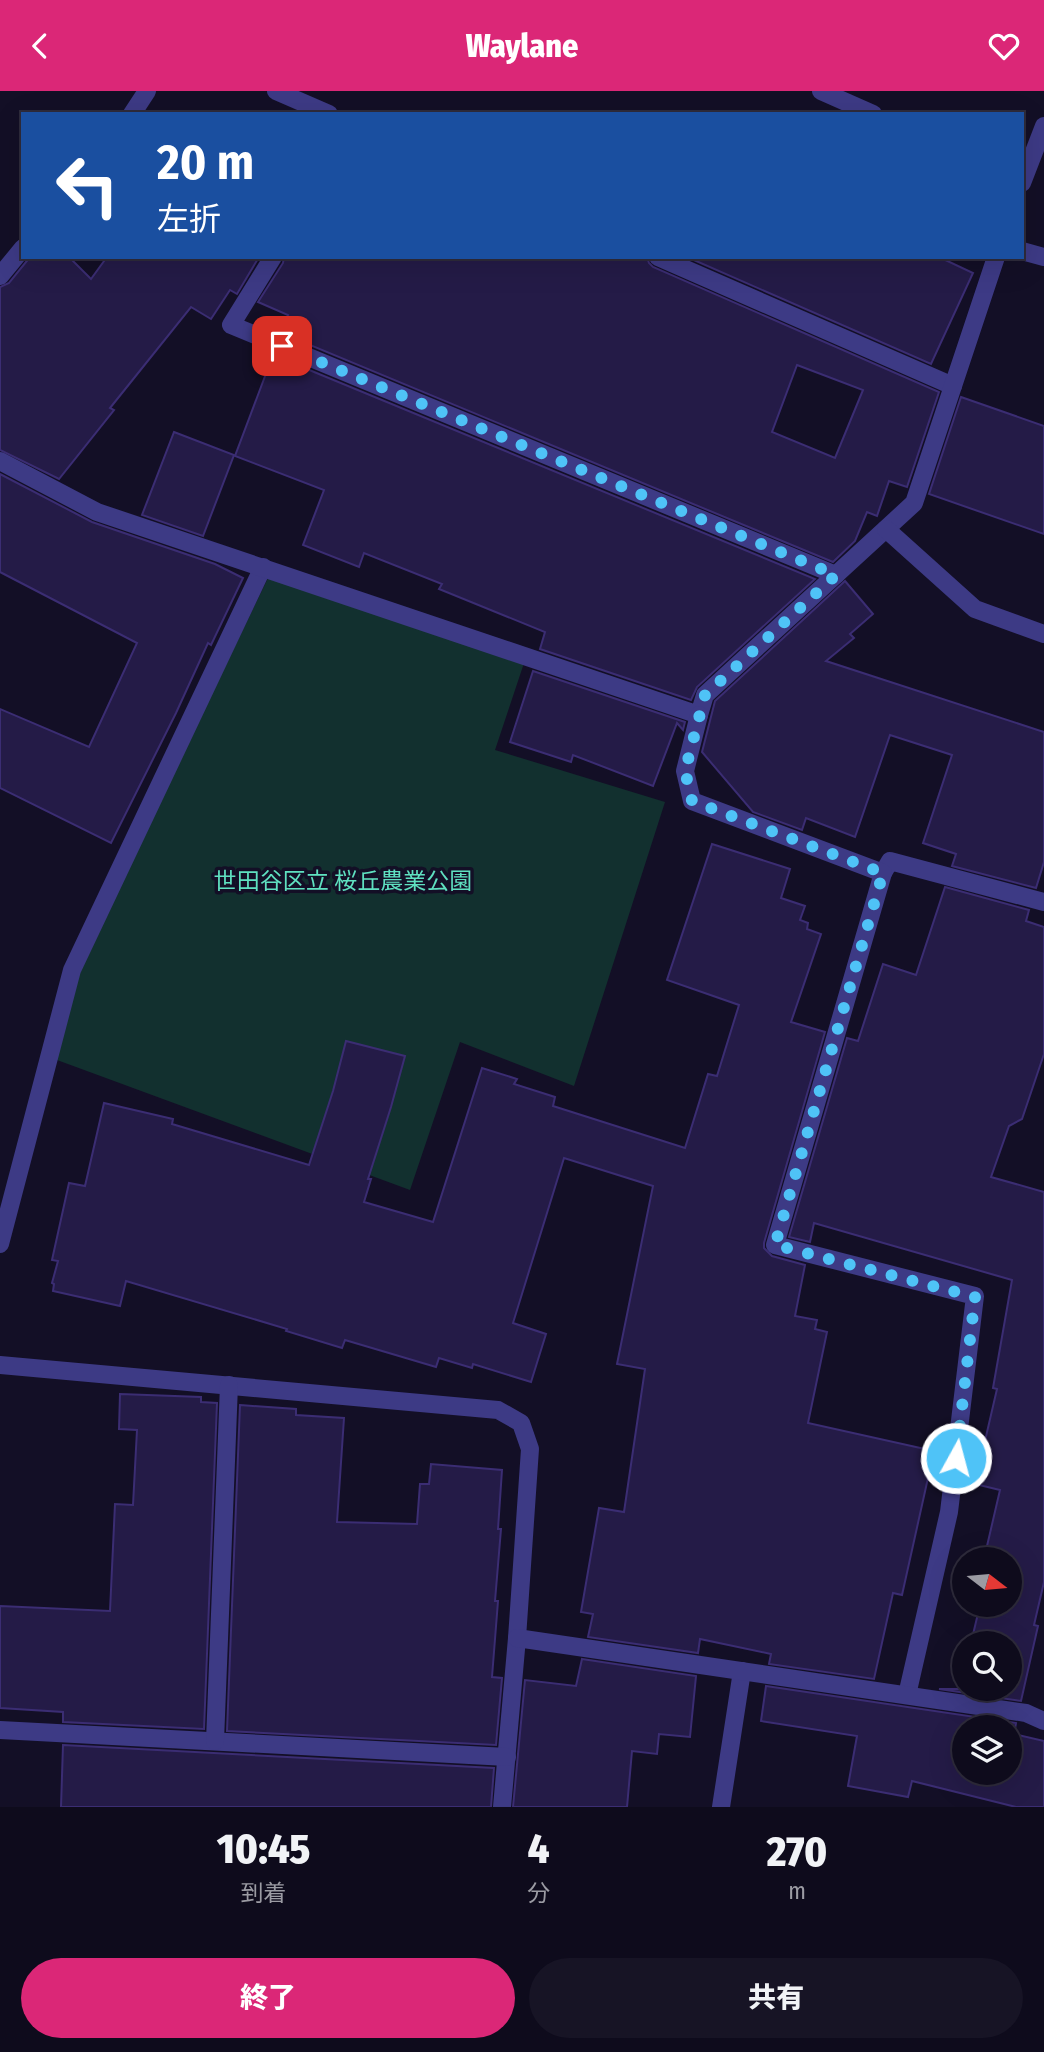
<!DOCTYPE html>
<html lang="ja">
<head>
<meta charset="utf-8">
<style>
	:root { --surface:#0e0b1c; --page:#171425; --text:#f1f3f6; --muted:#9b9ba3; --line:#2e2b3b; --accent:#db2777 }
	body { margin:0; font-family:"Fira Sans Condensed","Noto Sans JP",sans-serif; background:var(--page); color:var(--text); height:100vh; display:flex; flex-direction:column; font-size:26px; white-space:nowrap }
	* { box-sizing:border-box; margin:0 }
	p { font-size:23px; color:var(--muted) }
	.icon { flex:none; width:38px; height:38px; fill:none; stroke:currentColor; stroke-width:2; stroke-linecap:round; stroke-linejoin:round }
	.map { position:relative; height:1716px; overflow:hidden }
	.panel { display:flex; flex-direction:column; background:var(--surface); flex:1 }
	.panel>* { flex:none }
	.top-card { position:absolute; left:21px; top:21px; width:1003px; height:147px; border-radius:0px; box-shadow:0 7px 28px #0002,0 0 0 2px var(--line); background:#1a4fa0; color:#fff; overflow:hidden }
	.needle { width:46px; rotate:106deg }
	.fabs { position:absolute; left:952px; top:1456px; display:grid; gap:14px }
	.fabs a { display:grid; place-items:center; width:70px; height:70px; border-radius:50%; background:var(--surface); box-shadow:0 7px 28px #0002,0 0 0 2px var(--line); font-size:35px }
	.pin { position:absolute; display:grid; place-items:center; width:60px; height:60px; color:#fff; margin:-30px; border-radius:14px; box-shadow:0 4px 10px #0006 }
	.me { position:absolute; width:77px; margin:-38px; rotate:7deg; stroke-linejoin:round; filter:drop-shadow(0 0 5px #0008) }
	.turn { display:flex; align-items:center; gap:24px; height:147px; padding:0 21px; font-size:32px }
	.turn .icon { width:91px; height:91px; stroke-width:2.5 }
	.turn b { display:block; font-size:49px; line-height:60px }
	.eta { display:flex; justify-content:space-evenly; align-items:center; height:119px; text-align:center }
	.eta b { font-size:42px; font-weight:800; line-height:49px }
	.button { display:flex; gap:14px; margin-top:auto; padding:14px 21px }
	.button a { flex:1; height:80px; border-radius:42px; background:var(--accent); color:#fff; font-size:28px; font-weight:800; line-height:80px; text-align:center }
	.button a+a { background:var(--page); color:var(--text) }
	header { display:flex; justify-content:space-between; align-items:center; height:91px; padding:0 21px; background:var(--accent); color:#fff; font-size:32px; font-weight:800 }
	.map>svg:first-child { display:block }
</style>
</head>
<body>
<header><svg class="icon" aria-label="back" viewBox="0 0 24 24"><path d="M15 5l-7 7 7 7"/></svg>Waylane<svg class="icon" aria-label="heart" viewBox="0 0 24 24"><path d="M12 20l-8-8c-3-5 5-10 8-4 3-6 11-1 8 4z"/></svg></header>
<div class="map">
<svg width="1044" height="1716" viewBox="0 0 1044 1716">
	<rect width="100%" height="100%" fill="#130f26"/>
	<path fill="#12302f" d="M268 487 524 572 495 659 665 711 574 995 460 951 410 1099 57 969 75 885Z"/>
	<g fill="#241b47" stroke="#3b2d73" stroke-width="2" fill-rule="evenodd">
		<path d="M30 166H69L91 188 107 166H259L237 203 230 199 211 228 191 216 110 317 114 319 59 388 0 359V196L9 192Z"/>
		<path d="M284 166H647L649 172 653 176 939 301 907 396 889 390 877 425 867 421 855 450 833 471 281 242 288 224 258 211 283 172ZM797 274 863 299 835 367 772 341Z"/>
		<path d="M687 166H939L973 182 931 273Z"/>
		<path d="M273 264 815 488 697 596 691 609 540 558 545 541 439 498 442 493 364 462 359 476 303 454 324 399 235 365Z"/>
		<path d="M961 306 1044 335V443L929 403Z"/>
		<path d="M174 341 234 364 203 445 142 424Z"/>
		<path d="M0 383 92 431 215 473 243 487 211 554 208 552 176 622 111 752 0 697V618L89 656 137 552 0 481Z"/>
		<path d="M845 490 873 523 850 543 854 547 826 570 1044 641V771L1036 797 952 775 956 763 923 752 952 664 890 644 855 746 806 727 802 739 753 721 702 661 715 610Z"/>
		<path d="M533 580 685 631 683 639 677 632 653 695 573 664 571 671 510 651Z"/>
		<path d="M712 753 790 778 781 807 805 815 800 829 808 832 807 838 821 843 791 931 825 941 764 1152V1157L772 1165 805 1174 795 1225 817 1229 815 1238 827 1241 808 1332 934 1360 902 1504 893 1502 874 1588 769 1573 771 1563 700 1548 698 1562 588 1546 593 1523 581 1521 599 1417 624 1421 645 1278 617 1273 653 1095 564 1067 513 1232 546 1243 531 1291 473 1273 472 1277 439 1267 436 1276 345 1249 342 1257 286 1240 287 1238 126 1190 120 1215 53 1200 54 1193 52 1192 58 1170 52 1169 69 1092 85 1095 104 1012 173 1028 172 1033 309 1074 333 1000 346 950 405 965 391 1016 368 1088H371L364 1111 433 1131 482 977 517 988 514 993 555 1006 553 1015 685 1057 708 983 717 985 739 914 667 889Z"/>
		<path d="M945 796 1029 819 1026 830 1044 836V963L1022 1028 1009 1035 991 1086 1044 1101V1491L1034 1534 1038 1535 1021 1610 939 1598H960L964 1580V1598H1010V1552H971L980 1514H1010V1468H984L1000 1399 975 1393 997 1298 993 1297 1012 1189 814 1132 810 1151 789 1146 847 947 858 950 883 873 916 884Z"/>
		<path d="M120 1303 201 1306V1311L217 1312 204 1638 63 1631V1621L0 1617V1515L110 1520 115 1413 133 1414 137 1339 119 1338Z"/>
		<path d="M240 1314 296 1318V1324L344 1327 337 1431 417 1433 420 1393H429L431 1373 502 1379 498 1438H501L495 1510H498L492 1586 502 1587 496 1654 227 1640Z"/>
		<path d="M582 1568 696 1585 690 1646 659 1643 657 1663 632 1660 627 1716H513L525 1589 576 1595Z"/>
		<path d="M766 1595 1016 1632 1014 1643 1044 1650V1716H1016L912 1690 908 1706 848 1695 857 1645 761 1630ZM964 1636H1010V1682H964Z"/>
		<path d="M63 1654 494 1677 491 1716H61Z"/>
	</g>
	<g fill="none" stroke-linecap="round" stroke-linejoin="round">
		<g stroke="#3d3a85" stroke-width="18">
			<path d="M273 166 231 234 836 484"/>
			<path d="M883 782 890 770 1044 811"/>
			<path d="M0 1153 72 879 263 476"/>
			<path d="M721 1716 742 1580"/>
		</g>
		<g stroke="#3d3a85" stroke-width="18">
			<path d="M276 0 329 23"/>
			<path d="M821 0 873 23"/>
			<path d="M132 23 147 0"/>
			<path d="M1022 92 1044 35"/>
			<path d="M1022 160 1044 166"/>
			<path d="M658 166 953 295"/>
			<path d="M0 185 23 157"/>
			<path d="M0 370 97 421 699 624 705 604 914 412 996 166"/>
			<path d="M886 438 975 518 1044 543"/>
			<path d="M699 624 685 680 692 710 883 782 775 1154 975 1205 949 1421 907 1604"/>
			<path d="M0 1274 498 1319 521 1332 530 1358 517 1547 502 1716"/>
			<path d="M517 1547 1026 1622 1044 1630"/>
			<path d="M0 1639 507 1666"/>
			<path d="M215 1650 229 1294"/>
		</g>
	</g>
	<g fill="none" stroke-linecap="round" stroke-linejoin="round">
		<path stroke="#4fc3f7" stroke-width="12" stroke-dasharray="0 21.6" d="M282 255 836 484 705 604 685 680 692 710 883 782 775 1154 975 1206 956 1367"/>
	</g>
	<g text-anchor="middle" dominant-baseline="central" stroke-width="7" stroke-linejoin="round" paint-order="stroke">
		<g font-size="23" fill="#5fe0c0" stroke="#130f26">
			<text x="343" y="790">世田谷区立 桜丘農業公園</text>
		</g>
	</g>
</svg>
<div class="fabs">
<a><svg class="needle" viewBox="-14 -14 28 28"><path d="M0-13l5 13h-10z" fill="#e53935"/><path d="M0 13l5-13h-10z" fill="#9b9ba3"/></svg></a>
<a><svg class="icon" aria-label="search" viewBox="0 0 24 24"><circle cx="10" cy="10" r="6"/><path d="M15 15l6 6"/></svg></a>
<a><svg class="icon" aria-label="layers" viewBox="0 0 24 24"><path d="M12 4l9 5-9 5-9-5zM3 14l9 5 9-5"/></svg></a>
</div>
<div class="pin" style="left:282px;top:255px;background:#d93025"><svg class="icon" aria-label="arrive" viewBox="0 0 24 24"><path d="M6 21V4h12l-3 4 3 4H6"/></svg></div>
<svg class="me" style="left:956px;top:1367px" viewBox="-20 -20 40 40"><circle r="17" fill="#4fc3f7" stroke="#fff" stroke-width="3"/><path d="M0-11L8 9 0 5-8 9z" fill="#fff"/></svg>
<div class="top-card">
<div class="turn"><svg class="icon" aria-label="left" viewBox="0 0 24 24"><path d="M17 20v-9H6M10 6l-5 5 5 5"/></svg><div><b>20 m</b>左折</div></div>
</div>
</div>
<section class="panel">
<div class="eta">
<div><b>10:45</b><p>到着</p></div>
<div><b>4</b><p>分</p></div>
<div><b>270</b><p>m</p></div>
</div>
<div class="button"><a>終了</a><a>共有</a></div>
</section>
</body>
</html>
